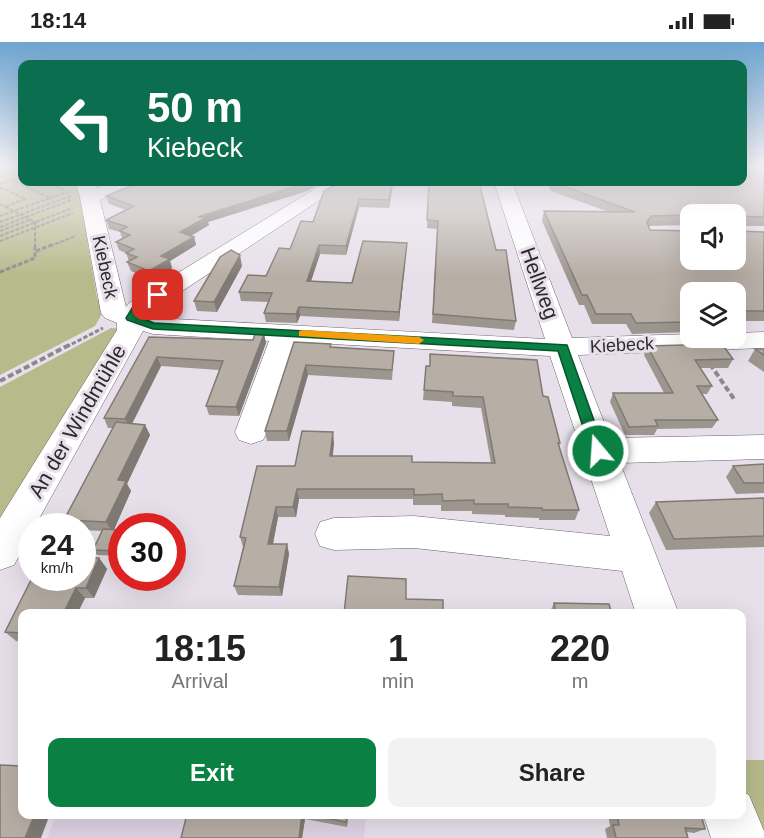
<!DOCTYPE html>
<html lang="en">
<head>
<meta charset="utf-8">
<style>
	:root { --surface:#fff; --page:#f2f2f2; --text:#222; --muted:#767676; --accent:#0b8043 }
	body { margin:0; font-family:Helvetica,sans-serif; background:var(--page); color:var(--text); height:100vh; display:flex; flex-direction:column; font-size:22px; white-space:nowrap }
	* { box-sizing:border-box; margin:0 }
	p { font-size:20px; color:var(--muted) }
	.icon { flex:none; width:33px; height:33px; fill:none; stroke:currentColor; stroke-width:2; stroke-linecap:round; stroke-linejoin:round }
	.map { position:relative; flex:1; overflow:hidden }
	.panel { position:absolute; left:18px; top:567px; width:728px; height:210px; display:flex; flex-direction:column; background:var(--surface); border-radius:12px; box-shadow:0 6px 24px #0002 }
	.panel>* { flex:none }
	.banner { position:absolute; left:18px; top:18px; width:729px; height:126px; border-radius:12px; box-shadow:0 6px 24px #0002; background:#0b6e4f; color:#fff; overflow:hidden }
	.tools { position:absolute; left:680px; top:162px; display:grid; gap:12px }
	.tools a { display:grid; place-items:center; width:66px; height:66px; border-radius:12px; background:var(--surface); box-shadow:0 6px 24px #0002; font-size:30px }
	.speed { position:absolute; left:18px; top:471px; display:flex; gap:12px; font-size:30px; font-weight:700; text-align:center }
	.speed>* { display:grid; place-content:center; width:78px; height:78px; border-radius:50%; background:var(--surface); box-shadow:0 6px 24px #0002; line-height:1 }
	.speed small { font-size:15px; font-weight:400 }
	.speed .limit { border:9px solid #d22; background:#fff; color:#111 }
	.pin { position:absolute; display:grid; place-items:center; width:51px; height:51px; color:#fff; margin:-26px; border-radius:12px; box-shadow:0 3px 9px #0006 }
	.me { position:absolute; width:66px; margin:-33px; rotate:342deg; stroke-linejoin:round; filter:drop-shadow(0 0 4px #0008) }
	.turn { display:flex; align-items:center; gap:21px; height:126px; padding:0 30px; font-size:27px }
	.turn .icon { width:78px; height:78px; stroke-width:2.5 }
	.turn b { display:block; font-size:42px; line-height:51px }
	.eta { display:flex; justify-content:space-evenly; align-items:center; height:102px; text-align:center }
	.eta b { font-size:36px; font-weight:700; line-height:42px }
	.button { display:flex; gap:12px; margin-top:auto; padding:12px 30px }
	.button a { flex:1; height:69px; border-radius:12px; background:var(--accent); color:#fff; font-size:24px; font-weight:700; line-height:69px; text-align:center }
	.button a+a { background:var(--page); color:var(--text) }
	.status { display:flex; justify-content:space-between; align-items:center; height:42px; padding:0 30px; background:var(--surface); direction:ltr }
	.status svg { height:16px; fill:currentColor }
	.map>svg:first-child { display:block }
</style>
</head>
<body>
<div class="status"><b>18:14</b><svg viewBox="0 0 49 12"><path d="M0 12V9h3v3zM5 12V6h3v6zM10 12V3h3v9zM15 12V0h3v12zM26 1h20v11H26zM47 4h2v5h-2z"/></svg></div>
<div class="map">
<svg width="764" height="796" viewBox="0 0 764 796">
	<rect width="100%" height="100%" fill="#e7e0ea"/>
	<path fill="#ded2e3" d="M56 773H366L364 796H47Z"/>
	<g fill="#b7ba8b">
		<path d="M0 123H22V140L75 141 79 150 97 256 103 270 95 284 0 333Z"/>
		<path d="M111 286 123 287 0 490V345Z"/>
		<path d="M741 718H764V796H762L741 741Z"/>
	</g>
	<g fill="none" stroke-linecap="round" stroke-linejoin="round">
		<defs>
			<g id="minor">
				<path d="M75 140H93L96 146 113 140H137L135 144 100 158 126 265 129 261 326 140H347L146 273 156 276 545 297 494 140H512L572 296 690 292V296H735V291L764 290V306L578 313 610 396 764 393V417L620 421 679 572H636L622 529 414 506 334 508 320 504 315 492 320 480 334 476 414 474 610 494 550 314 296 300 267 390 263 398 251 402 239 398 235 390 269 299 153 292 143 289 35 484H32V491L14 523 0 528V476L117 288V281L105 276 101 271 80 155Z"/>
				<path d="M741 749 749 753 764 789V796H711L703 772H741Z"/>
			</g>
		</defs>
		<use href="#minor" stroke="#68626b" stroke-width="1"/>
		<g stroke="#8d888f" stroke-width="2" stroke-dasharray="4 1.5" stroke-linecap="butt">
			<path d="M0 127 12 123"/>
			<path d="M0 134 22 129"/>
			<path d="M13 138 22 134"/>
			<path d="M46 140 66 149"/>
			<path d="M0 142 13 138 50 156 0 174"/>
			<path d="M0 147 3 146 25 157 5 165"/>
			<path d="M50 156 68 150"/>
			<path d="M0 162 35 180V204"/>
			<path d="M0 180 71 154"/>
			<path d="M0 185 71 158"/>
			<path d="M0 189 29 178"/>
			<path d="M0 194 72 166"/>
			<path d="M0 199 73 171"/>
			<path d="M50 204 76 194"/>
		</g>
		<g stroke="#8d888f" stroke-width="3" stroke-dasharray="4.5 2" stroke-linecap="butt">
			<path d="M36 209 54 202"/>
			<path d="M0 230 35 216V202"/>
			<path d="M66 305 103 286"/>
		</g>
		<g stroke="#8d888f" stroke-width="4" stroke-dasharray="6 3" stroke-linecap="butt">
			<path d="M710 322 734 357"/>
			<path d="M0 339 69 303"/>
		</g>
		<use href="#minor" fill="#fff" fill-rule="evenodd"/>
	</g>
	<g fill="#9d968e" fill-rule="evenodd">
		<path d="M764 123V184H738V189L764 190V279H735V250H690V290L632 292 626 282H592L584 263H579L542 179 544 169H606L551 149 546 140H742ZM690 172H735L690 218 650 188 648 184 690 183Z"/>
		<path d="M135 140H323L307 149 208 180 209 183 191 194 194 195 196 203 170 219 172 226 152 238 131 229 127 220 129 219 126 211 119 208 116 200 122 196 120 190 109 187 106 178 126 168 109 162 106 154 135 142Z"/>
		<path d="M340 140H479L496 208 516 279 514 288 432 281 437 187 427 186 429 143 393 142 389 166 359 165 346 213 320 212 311 239 352 241 406 210 399 279 300 274 297 281 266 280 264 271 269 260 241 259 239 250 266 234 313 180Z"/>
		<path d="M242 224 217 270 197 269 194 259Z"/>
		<path d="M264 292 266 301 239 374 209 373 206 364 219 328 161 324 132 381 145 383 150 393 127 442 131 449 114 487 122 488V514L97 513 93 508 102 489 82 488V484H69L64 478 113 386H108L104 376 149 295 253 298Z"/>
		<path d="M294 300 331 305 394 309 392 338 308 333 289 399H267L265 389Z"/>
		<path d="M647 304 733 317 728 326H700L712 344 707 352H702L718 378 712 386 657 387 654 393H625L610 360 613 351H664L644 313Z"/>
		<path d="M755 307H764V330L748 319Z"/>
		<path d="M426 324 543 354 560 401 559 404 579 468 575 478H539V476L505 475V473L472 472V469H441V463H413V457H299L296 475H278L273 502H287L289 512 282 554 238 553 234 544 243 505 240 495 295 424 334 401 333 414 412 420 491 421 481 366 452 364V360L423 358Z"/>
		<path d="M764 422V451L736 452 726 435 733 424Z"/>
		<path d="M764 456V505L666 508 649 471 656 460Z"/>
		<path d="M82 516H99L107 527 94 556H85L77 572H22V600L16 599 5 590 32 536H82Z"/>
		<path d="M554 561 612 572H549Z"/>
		<path d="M187 772H348L347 785 305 777 302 796H181Z"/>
		<path d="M608 772H701L705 787 694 791 687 790 688 796H607L605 787 610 784Z"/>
	</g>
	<g fill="#807a74">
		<path d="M309 140H323L307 149 208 180 209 183 182 199 180 190 198 175Z"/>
		<path d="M392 140 393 142 389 166V158Z"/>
		<path d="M359 157V165L346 213V204Z"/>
		<path d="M194 195 196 203 170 219 172 226 152 238 149 229 161 214Z"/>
		<path d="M407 201 406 210 399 279V270Z"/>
		<path d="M319 203 320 212 308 248 307 239Z"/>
		<path d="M240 213 242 224 217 270 214 260Z"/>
		<path d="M299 265 300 274 297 281 296 272Z"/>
		<path d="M264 292 266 301 239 374 236 365Z"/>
		<path d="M157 315 161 324 130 386 125 377Z"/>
		<path d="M306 323 308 333 289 399 287 389Z"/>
		<path d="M145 383 150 393 127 442 131 449 113 490 106 480 118 438Z"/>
		<path d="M333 390 334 401 331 424 330 414Z"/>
		<path d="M297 447 299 457 296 475 293 465Z"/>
		<path d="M276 465 278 475 271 512 268 502Z"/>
		<path d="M122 501V514L118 509Z"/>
		<path d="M287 502 289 512 282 554 279 545Z"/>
		<path d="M99 516 107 527 94 556 86 546Z"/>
		<path d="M76 546 85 556 77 572H63Z"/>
		<path d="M35 772H50L41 796H25Z"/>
		<path d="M302 772 305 777 302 796H299Z"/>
		<path d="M347 772H348L347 785 346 780Z"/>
	</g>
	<g fill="#b7aea5" stroke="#807a74" stroke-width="1.5" fill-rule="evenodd">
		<path d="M742 123H764V175L738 174V189L764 190V269H737L738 271H735V250H690V280L636 281 631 272H596L587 253H582L544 169 635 170 552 140H742ZM690 172H735V218H690V189L650 188 647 180 651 174 690 173Z"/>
		<path d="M140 140H309L198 175H207L180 190 194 195 161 214 170 217 149 229 127 220 137 215 126 211 134 207 116 200 130 193 120 189 127 185 106 178 134 164 106 154Z"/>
		<path d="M340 140H392L389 158 359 157 346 204 319 203 307 239 352 241 363 199 407 201 399 270 299 265 296 272 264 271 272 251 239 250 248 233 266 234 279 206 290 207 301 179 313 180 324 149Z"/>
		<path d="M429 140H479L496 208H506L516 279 433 272 438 179 427 178Z"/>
		<path d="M231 208 240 213 214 260 194 259 220 215Z"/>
		<path d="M255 292H264L236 365 206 364 223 319 157 315 125 377 104 376 149 295 253 298Z"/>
		<path d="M294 300 331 302 330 305 394 309 392 328 306 323 287 389H265Z"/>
		<path d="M722 302 733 317 695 318 712 344H697L718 378H655L658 384 629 385 613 351H673L647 304Z"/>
		<path d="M755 307H764V313Z"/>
		<path d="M430 312 537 318 543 354 548 355 560 401H558L579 468H543L542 466 508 465V462H474V458L443 459 442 452 414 453V447H297L293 465H276L268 502H287L279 545 234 544 246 496 240 495 257 424H295L302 389 333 390 330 414H412V420L495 421 483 355 453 354V350L424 348 426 324H430Z"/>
		<path d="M116 380 145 383 118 438 126 439 106 480 64 478Z"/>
		<path d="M764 422V441H744L733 424Z"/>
		<path d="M764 456V494L674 497 656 460Z"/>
		<path d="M103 487 122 488V501L118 509 93 508Z"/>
		<path d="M82 516H99L86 546H76L63 572H22V591L5 590 32 536H82Z"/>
		<path d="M348 534 406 537V557L443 558V572H344Z"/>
		<path d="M554 561 609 562 612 572H556Z"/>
		<path d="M0 723 22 724V772H35L25 796H0Z"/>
		<path d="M187 772H302L299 796H181Z"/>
		<path d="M305 772H347L346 780Z"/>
		<path d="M617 772H701L705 787 685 786 688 796H616L613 783H619Z"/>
	</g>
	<linearGradient id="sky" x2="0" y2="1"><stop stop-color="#6da4d1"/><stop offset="0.53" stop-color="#f4f1f6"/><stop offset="1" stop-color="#f4f1f6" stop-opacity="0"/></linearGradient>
	<rect width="764" height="234" fill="url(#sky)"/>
	<path fill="#0b8043" stroke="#07532c" stroke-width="1.5" d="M158 250 164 253 162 255 142 268 137 274 154 281 567 303 605 409 598 414 591 409 558 309 153 287 127 278 126 276 134 263Z"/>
	<path fill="#f59e0b" d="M303 288 419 295 424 298 419 302 299 294V289Z"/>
	<g text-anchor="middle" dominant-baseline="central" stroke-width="6" stroke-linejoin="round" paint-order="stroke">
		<g font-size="18" fill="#2d2a2e" stroke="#e7e0ea">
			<text transform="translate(105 225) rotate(78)">Kiebeck</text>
			<text transform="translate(622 303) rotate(-3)">Kiebeck</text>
		</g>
		<g font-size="21" fill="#2d2a2e" stroke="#e7e0ea">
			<text transform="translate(540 241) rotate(70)">Hellweg</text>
			<text transform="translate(77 379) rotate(-60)">An der Windmühle</text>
		</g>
	</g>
</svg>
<div class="tools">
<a><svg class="icon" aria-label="sound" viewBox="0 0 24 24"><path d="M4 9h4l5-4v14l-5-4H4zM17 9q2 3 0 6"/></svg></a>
<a><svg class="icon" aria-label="layers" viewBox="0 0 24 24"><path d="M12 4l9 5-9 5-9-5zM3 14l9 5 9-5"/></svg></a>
</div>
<div class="speed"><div>24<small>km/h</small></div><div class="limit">30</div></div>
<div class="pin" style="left:158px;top:253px;background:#d93025"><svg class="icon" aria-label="arrive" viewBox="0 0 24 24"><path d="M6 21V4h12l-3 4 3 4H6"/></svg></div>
<svg class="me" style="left:598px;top:409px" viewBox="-20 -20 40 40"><circle r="17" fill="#0b8043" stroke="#fff" stroke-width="3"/><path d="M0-11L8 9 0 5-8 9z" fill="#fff"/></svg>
<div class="banner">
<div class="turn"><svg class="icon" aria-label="left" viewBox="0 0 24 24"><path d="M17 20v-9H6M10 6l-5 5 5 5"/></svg><div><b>50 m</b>Kiebeck</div></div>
</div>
<section class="panel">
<div class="eta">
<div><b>18:15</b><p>Arrival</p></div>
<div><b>1</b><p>min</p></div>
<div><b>220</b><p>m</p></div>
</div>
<div class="button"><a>Exit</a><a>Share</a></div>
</section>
</div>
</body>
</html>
